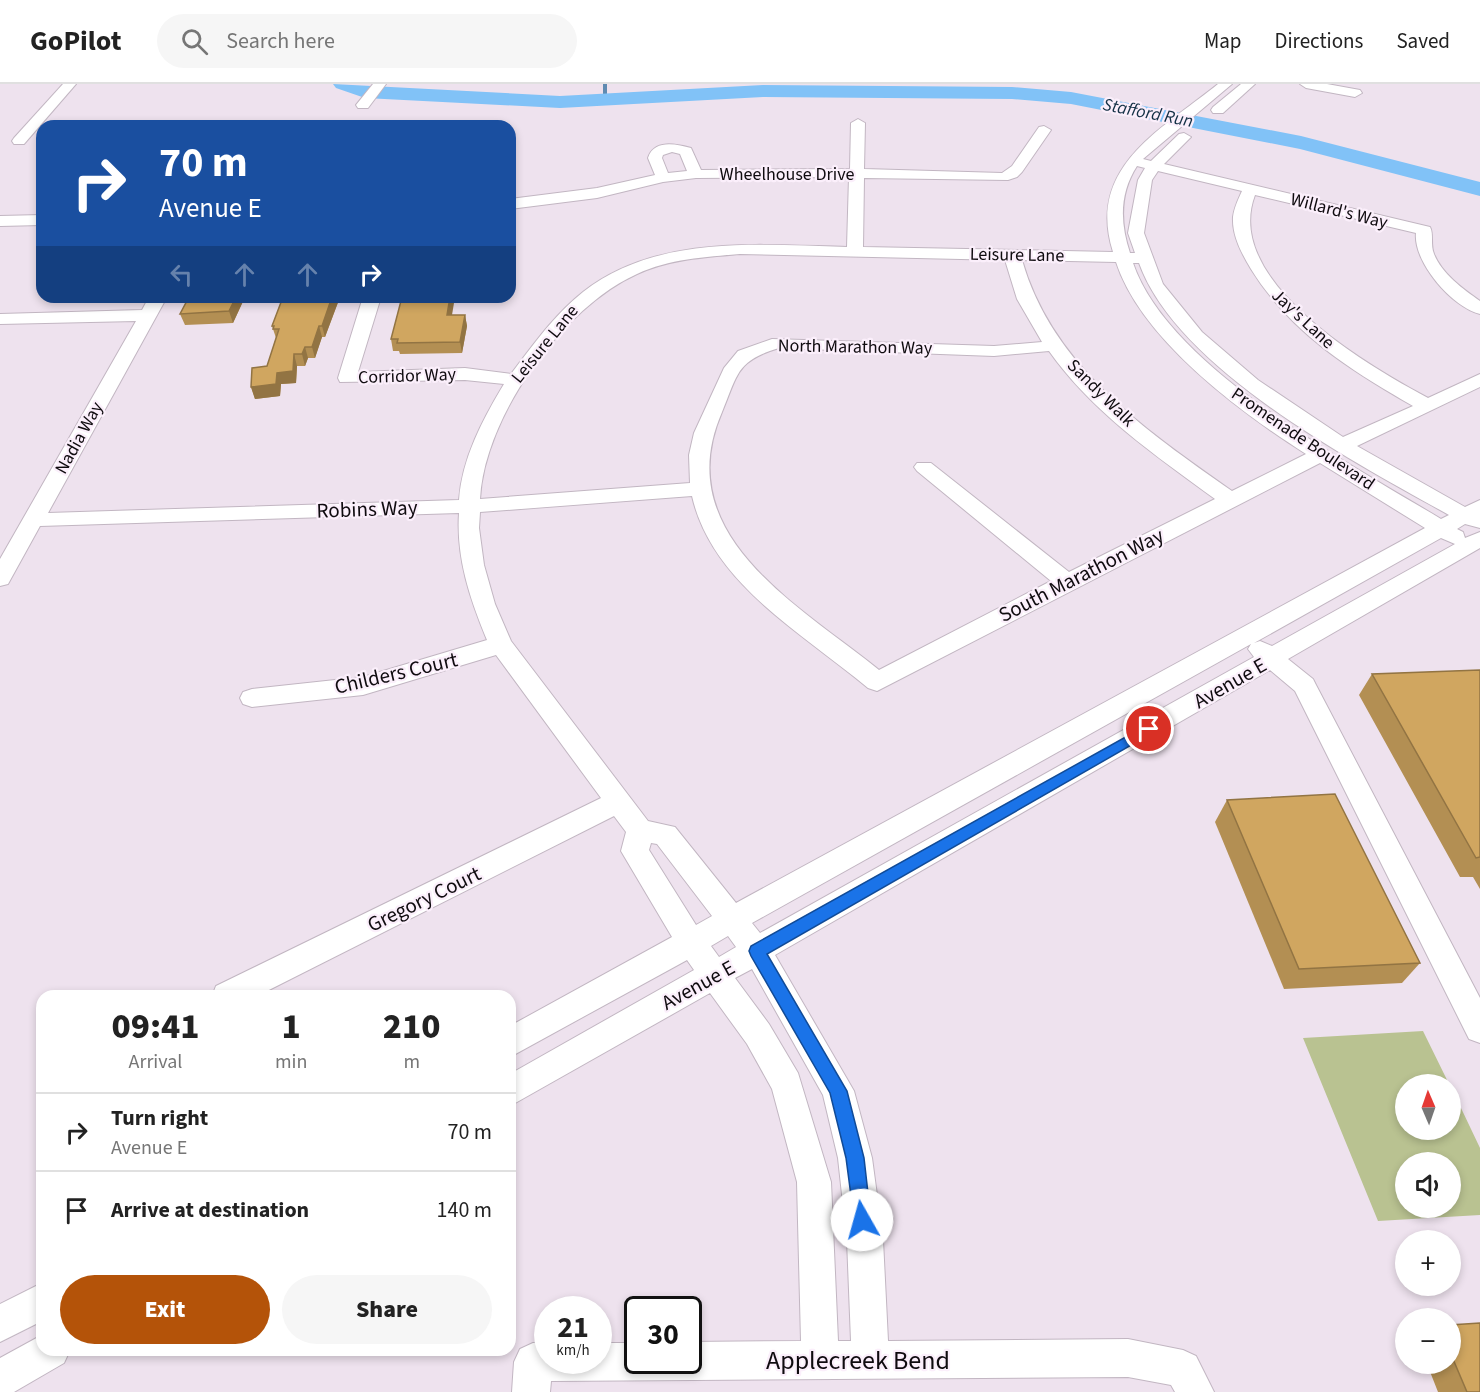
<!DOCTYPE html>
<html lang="en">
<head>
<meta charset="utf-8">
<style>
	:root { --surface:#fff; --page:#f6f6f6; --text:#222; --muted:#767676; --line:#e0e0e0; --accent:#b45309 }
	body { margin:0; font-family:"Source Sans 3",sans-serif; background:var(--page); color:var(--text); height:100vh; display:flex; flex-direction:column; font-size:22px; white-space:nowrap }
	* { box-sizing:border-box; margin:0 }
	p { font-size:20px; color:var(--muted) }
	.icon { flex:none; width:33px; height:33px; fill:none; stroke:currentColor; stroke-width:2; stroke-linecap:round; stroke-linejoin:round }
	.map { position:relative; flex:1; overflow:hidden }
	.sheet { position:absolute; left:36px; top:906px; width:480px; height:366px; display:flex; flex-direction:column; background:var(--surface); border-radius:18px; box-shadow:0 3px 9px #0003 }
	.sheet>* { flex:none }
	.top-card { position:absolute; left:36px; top:36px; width:480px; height:183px; border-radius:18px; box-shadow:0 3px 9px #0003; background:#1a4fa0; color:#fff; overflow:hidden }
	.needle { width:39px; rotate:358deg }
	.buttons { position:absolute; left:1395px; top:990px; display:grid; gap:12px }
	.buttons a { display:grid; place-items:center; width:66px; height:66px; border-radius:50%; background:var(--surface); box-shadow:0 3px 9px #0003; font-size:30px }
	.speed { position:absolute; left:534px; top:1212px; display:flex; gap:12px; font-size:30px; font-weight:700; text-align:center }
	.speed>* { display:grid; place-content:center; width:78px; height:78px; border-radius:50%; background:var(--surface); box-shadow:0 3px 9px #0003; line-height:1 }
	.speed small { font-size:15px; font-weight:400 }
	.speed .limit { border:3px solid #111; border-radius:9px; background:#fff; color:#111 }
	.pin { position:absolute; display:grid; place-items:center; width:51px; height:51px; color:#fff; margin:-26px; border:3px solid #fff; border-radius:50%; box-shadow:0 2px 6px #0007 }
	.me { position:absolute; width:66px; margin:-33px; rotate:353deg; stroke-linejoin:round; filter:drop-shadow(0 0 4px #0008) }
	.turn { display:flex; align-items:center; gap:21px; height:126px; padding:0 24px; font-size:27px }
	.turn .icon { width:78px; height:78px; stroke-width:2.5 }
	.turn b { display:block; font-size:42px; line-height:51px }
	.lanes { display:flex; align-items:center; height:57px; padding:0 24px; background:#0003; justify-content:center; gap:30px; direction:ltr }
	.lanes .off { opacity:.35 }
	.eta { display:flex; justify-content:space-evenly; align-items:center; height:102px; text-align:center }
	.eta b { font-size:36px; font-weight:800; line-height:42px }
	.action { display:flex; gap:12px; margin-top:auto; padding:12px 24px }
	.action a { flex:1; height:69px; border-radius:36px; background:var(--accent); color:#fff; font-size:24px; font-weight:800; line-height:69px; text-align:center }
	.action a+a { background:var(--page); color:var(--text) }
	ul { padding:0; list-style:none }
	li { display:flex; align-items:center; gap:18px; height:78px; padding:0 24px; border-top:2px solid var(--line) }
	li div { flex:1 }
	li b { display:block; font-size:22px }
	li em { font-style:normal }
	header { display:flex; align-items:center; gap:36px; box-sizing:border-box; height:84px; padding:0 30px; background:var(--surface); border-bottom:2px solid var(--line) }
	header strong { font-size:28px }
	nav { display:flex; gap:33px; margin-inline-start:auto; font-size:21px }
	.search { width:420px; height:54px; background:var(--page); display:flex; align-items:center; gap:15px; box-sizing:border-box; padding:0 21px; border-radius:33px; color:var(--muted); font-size:22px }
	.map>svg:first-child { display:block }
</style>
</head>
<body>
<header>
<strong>GoPilot</strong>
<div class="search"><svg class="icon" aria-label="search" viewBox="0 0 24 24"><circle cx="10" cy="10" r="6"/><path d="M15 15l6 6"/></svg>Search here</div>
<nav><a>Map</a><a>Directions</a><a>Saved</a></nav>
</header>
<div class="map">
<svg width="1480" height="1308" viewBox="0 0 1480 1308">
	<rect width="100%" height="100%" fill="#eee2ee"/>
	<path fill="#b9c291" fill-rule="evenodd" d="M1423 947 1449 1000H1406V1046H1450L1451 1003 1480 1064V1131L1378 1137 1303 954ZM1406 1078H1450V1124H1406Z"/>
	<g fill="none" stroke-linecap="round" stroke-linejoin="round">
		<path stroke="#5f8bb1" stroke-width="4" d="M605 0V16"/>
		<path fill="#81c2f7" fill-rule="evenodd" d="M333 0 560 12 763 1 1012 3 1071 8 1301 52 1480 98V112L1300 65 1071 20 1012 15 763 13 560 24 365 14 336 4Z"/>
		<defs>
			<g id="minor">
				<path d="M63 0H76L24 60H14L12 57 14 54Z"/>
				<path d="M373 0H386L368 24H358L356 21Z"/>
				<path d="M1218 0H1232L1143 75 1151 77 1179 50 1184 49 1191 53 1164 80 1430 143C1434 150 1430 161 1434 170 1442 190 1463 205 1480 217V230C1452 223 1413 178 1416 149L1255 111C1222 197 1367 281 1428 314L1480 290V303L1357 362 1465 423 1480 416V444L1465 440 1457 445 1463 448 1465 454 1480 448V464L1288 575 1313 595 1316 601 1480 914V959L1469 955 1295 607 1270 586 775 871 854 1007 872 1074 883 1156 888 1257 1128 1255 1183 1266 1196 1272 1214 1308H1175L1171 1301 1128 1293 551 1297 550 1308H512L514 1278 520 1265 533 1259H548V1276H598V1259H638V1276H688V1258L801 1257 797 1098 772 1005 747 960 710 909 510 1022V990L694 886 687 876 510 973V942L672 853 621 767 626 748 614 732 257 912H212L216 902 601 714 496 571 363 611 252 623 243 620 240 614 243 608 252 605 363 593 487 556C470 515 456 474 459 429L40 442 8 500 0 502V475L136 237 0 240V230L142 226 149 213H167L48 429 459 416C462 374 483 335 504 300L465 296 340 298 338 294 363 213H381L358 288 465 284 511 290C533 261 554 231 583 208 657 150 759 161 847 163L849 93 696 94 663 98 597 114 510 125V115L597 104 655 91 648 74C654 55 676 60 691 64L701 86 850 85 851 39 858 35 865 39 864 85 1002 89 1012 82 1039 43 1044 42 1051 46 1022 88 1017 93 1008 96 864 94 863 163 1113 168C1086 83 1161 46 1218 0ZM672 68 680 70 687 87 668 89 662 74 663 71ZM1137 82 1145 84 1138 96 1128 149 1135 169H1130C1120 139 1119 110 1137 82ZM1158 87 1242 107C1238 116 1234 124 1233 133 1232 152 1242 170 1251 185 1290 248 1350 286 1413 322L1343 353 1258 296 1202 248 1163 200 1144 149 1152 96ZM740 170 1005 176 1017 215 1042 258 994 262 772 255 738 267 724 284 694 349 689 371 690 399 480 415C484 333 563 223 637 190 669 175 705 173 740 170ZM1022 176 1116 178C1141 255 1240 328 1306 370L1232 407C1145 346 1052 282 1022 176ZM1133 179H1139C1177 285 1354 378 1449 431L1441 435C1350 380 1168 283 1133 179ZM779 264 994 272 1049 267C1092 328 1156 372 1215 415L1069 488 931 379H917L914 383 917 387 1051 497 879 586C800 522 668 451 722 328 738 290 736 277 779 264ZM1320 379 1425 444 736 819 675 743 648 737 511 557 495 520 484 481 479 444 480 428 692 412C712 500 804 550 868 604L877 607ZM1441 454 1455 460 1272 562 1260 557 1254 559ZM1251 560 1248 565 1254 573 760 849 752 839ZM651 759 657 760 712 832 696 841 649 766ZM728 852 736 863 719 873 711 862ZM752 885 823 1011 838 1074 847 1156 851 1257H838L831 1098 798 989 769 940 735 894Z"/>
				<path d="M1241 0H1255L1223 29H1213L1211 26 1213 23Z"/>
				<path d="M1300 0H1327L1360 6 1362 9 1355 13 1306 4Z"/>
				<path d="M42 131V141L0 142V132Z"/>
				<path d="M42 1199V1237L0 1258V1220Z"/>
				<path d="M42 1251V1266H70L64 1279 14 1308H0V1274Z"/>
			</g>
		</defs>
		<use href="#minor" stroke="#c2b6c2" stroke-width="2"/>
		<use href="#minor" fill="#fff" fill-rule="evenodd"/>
	</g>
	<g fill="#b38f53">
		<path d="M245 213 233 239 185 241 180 230Z"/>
		<path d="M283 213H340L325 253H322L315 274H308L305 282H297L296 299 281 300 280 312 255 315 251 303 267 282 276 254 272 242Z"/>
		<path d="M451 231H465L467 242 462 269 400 270 399 267H393L391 255Z"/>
		<path d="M1480 586V805L1473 793H1460L1359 611 1372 590Z"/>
		<path d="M1227 716 1420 879 1402 899 1284 905 1215 738Z"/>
		<path d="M1450 1241 1480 1308H1438L1427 1280H1450Z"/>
	</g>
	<g fill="#927443">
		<path d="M236 213H245L233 239 229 227Z"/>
		<path d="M332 213H340L325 253 322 242Z"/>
		<path d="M450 213H455L450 243 447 231Z"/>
		<path d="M465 231 467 242 462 269 460 258Z"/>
		<path d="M319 242 322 253 315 274 312 263Z"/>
		<path d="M305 263 308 274 305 282 302 270Z"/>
		<path d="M294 270 297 282 296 299 281 300 280 312 255 315 251 303 277 289Z"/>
	</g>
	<g fill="#d0a660" stroke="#927443" stroke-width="1.5">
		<path d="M189 213H236L229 227 180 230Z"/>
		<path d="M283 213H332L322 242H319L312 263H305L302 270H294L293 287 277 289 276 300 251 303 252 284 267 282 279 245H273L274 242H272Z"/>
		<path d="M402 213H450L447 231H465L460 258 397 259 398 255H391Z"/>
		<path d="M1480 586V773L1476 774 1372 590Z"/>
		<path d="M1335 710 1420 879 1299 885 1227 716Z"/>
		<path d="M1480 1239V1308H1467L1450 1268V1241Z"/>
	</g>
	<path fill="#1a73e8" stroke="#114b97" stroke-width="1.5" d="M1149 640 1156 645 1154 648 767 870 847 1007 864 1074 871 1136 869 1142 862 1145 855 1142 846 1074 830 1009 751 872 749 867 751 862Z"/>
	<g text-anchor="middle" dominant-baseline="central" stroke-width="4.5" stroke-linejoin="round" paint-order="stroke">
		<g font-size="18" font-style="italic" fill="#133045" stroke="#fbeffb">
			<text transform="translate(1148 29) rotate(11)">Stafford Run</text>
		</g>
		<g font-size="18" fill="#0f0b0f" stroke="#fbeffb">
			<text x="787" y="90">Wheelhouse Drive</text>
			<text transform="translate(1339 127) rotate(14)">Willard's Way</text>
			<text transform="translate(1017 171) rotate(1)">Leisure Lane</text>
			<text transform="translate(1303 235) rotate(43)">Jay's Lane</text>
			<text transform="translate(545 260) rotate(-51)">Leisure Lane</text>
			<text transform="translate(855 263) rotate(1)">North Marathon Way</text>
			<text transform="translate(407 292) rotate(-2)">Corridor Way</text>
			<text transform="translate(1101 309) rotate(45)">Sandy Walk</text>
			<text transform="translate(79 354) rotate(-61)">Nadia Way</text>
			<text transform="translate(1303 355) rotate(34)">Promenade Boulevard</text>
		</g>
		<g font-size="21" fill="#0f0b0f" stroke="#fbeffb">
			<text transform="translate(367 425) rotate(-2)">Robins Way</text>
			<text transform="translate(1081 491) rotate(-27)">South Marathon Way</text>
			<text transform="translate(396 589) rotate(-13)">Childers Court</text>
			<text transform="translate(1230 599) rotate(-30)">Avenue E</text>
			<text transform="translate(424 815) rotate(-26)">Gregory Court</text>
			<text transform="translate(698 901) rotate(-29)">Avenue E</text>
		</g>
		<g font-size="26" fill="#0f0b0f" stroke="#fbeffb">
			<text x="858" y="1276">Applecreek Bend</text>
		</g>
	</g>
</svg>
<div class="buttons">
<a><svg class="needle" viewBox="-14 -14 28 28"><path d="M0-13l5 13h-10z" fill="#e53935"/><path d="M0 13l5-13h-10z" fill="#767676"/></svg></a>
<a><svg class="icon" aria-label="sound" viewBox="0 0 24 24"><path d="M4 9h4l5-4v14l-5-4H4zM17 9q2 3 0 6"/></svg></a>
<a>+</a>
<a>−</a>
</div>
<div class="speed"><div>21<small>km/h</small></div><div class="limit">30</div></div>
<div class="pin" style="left:1149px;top:645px;background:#d93025"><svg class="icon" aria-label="arrive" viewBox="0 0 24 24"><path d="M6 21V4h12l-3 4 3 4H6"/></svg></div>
<svg class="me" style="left:862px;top:1136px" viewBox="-20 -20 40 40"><circle r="19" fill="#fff"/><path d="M0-13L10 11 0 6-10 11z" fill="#1a73e8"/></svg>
<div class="top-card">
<div class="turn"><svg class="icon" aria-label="right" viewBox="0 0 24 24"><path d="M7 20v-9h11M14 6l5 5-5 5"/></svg><div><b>70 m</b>Avenue E</div></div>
<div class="lanes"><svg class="icon off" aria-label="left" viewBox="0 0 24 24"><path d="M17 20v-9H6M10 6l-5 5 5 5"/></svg><svg class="icon off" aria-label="ahead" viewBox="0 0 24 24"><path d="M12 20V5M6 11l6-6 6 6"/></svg><svg class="icon off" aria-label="ahead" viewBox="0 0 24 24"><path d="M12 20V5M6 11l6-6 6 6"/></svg><svg class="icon" aria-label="right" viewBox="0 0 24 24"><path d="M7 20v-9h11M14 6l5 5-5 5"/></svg></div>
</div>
<section class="sheet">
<div class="eta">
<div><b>09:41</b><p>Arrival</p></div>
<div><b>1</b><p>min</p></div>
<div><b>210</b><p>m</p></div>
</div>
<ul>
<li><svg class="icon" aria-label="right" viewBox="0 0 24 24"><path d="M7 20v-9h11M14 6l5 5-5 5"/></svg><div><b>Turn right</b><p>Avenue E</p></div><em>70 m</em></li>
<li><svg class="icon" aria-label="arrive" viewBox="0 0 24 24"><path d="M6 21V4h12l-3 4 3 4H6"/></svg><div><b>Arrive at destination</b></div><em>140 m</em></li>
</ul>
<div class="action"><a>Exit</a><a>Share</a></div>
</section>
</div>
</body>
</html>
